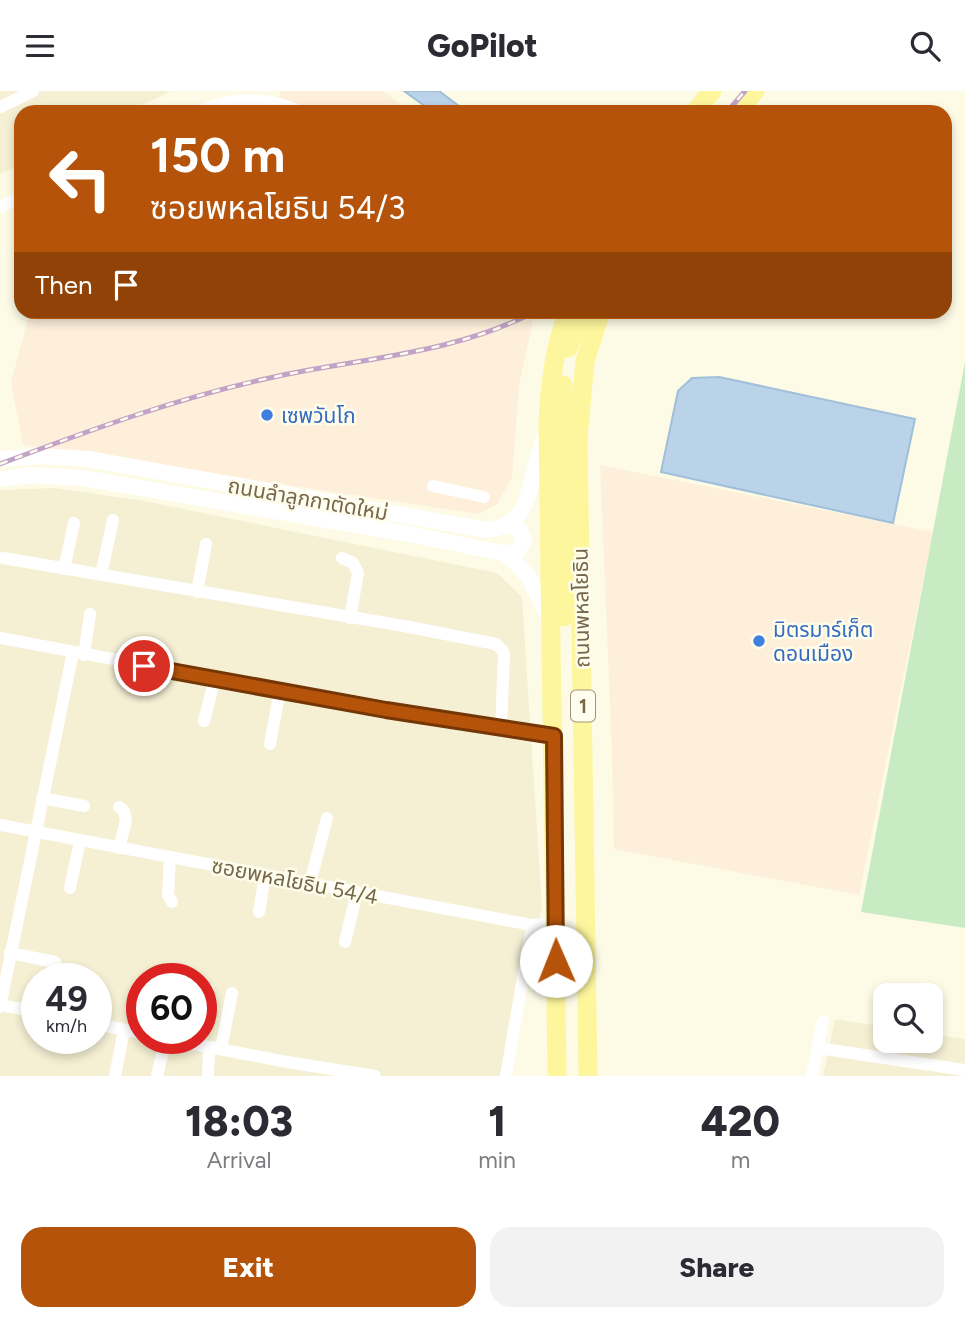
<!DOCTYPE html>
<html lang="en">
<head>
<meta charset="utf-8">
<style>
	:root { --surface:#fff; --page:#f2f2f3; --text:#2b2b33; --muted:#7c7c81; --accent:#b45309 }
	body { margin:0; font-family:Figtree,"Noto Sans Thai",sans-serif; background:var(--page); color:var(--text); height:100vh; display:flex; flex-direction:column; font-size:26px; white-space:nowrap }
	* { box-sizing:border-box; margin:0 }
	p { font-size:23px; color:var(--muted) }
	.icon { flex:none; width:38px; height:38px; fill:none; stroke:currentColor; stroke-width:2; stroke-linecap:round; stroke-linejoin:round }
	.map { position:relative; height:985px; overflow:hidden }
	.drawer { display:flex; flex-direction:column; background:var(--surface); flex:1 }
	.drawer>* { flex:none }
	.hud { position:absolute; left:14px; top:14px; width:938px; height:214px; border-radius:21px; box-shadow:0 4px 10px #0003; background:#b45309; color:#fff; overflow:hidden }
	.controls { position:absolute; left:873px; top:892px; display:grid; gap:14px }
	.controls a { display:grid; place-items:center; width:70px; height:70px; border-radius:14px; background:var(--surface); box-shadow:0 4px 10px #0003; font-size:35px }
	.speed { position:absolute; left:21px; top:872px; display:flex; gap:14px; font-size:35px; font-weight:700; text-align:center }
	.speed>* { display:grid; place-content:center; width:91px; height:91px; border-radius:50%; background:var(--surface); box-shadow:0 4px 10px #0003; line-height:1 }
	.speed small { font-size:18px; font-weight:400 }
	.speed .limit { border:10px solid #d22; background:#fff; color:#111 }
	.pin { position:absolute; display:grid; place-items:center; width:60px; height:60px; color:#fff; margin:-30px; border:4px solid #fff; border-radius:50%; box-shadow:0 2px 7px #0007 }
	.me { position:absolute; width:77px; margin:-38px; rotate:359deg; stroke-linejoin:round; filter:drop-shadow(0 0 5px #0008) }
	.turn { display:flex; align-items:center; gap:24px; height:147px; padding:0 21px; font-size:32px }
	.turn .icon { width:91px; height:91px; stroke-width:2.5 }
	.turn b { display:block; font-size:49px; line-height:60px }
	.then { display:flex; align-items:center; height:66px; padding:0 21px; background:#0003; gap:14px; font-size:26px }
	.eta { display:flex; justify-content:space-evenly; align-items:center; height:119px; text-align:center }
	.eta b { font-size:42px; font-weight:800; line-height:49px }
	.action { display:flex; gap:14px; margin-top:auto; padding:14px 21px }
	.action a { flex:1; height:80px; border-radius:21px; background:var(--accent); color:#fff; font-size:28px; font-weight:800; line-height:80px; text-align:center }
	.action a+a { background:var(--page); color:var(--text) }
	header { display:flex; justify-content:space-between; align-items:center; height:91px; padding:0 21px; background:var(--surface); font-size:32px; font-weight:800 }
	.map>svg:first-child { display:block }
</style>
</head>
<body>
<header><svg class="icon" aria-label="menu" viewBox="0 0 24 24"><path d="M4 6h16M4 12h16M4 18h16"/></svg>GoPilot<svg class="icon" aria-label="search" viewBox="0 0 24 24"><circle cx="10" cy="10" r="6"/><path d="M15 15l6 6"/></svg></header>
<div class="map">
<svg width="965" height="985" viewBox="0 0 965 985">
	<rect width="100%" height="100%" fill="#fdfbe6"/>
	<g fill="#f5f0d4" fill-rule="evenodd">
		<path d="M0 0H171L128 21H21V73L0 83Z"/>
		<path d="M55 397 144 410 497 482 522 506 542 816 506 985H0V399ZM37 887H96V947H37ZM142 887H201V947H142Z"/>
		<path d="M835 928 885 936 886 950H931V943L965 948V985H823Z"/>
	</g>
	<g fill="#fdefda">
		<path d="M281 0H383L411 21H288L276 13Z"/>
		<path d="M30 221H535L519 294 512 387 497 413 479 423 23 354 11 291Z"/>
		<path d="M600 374 933 441 859 804 614 758 612 658Z"/>
	</g>
	<path fill="#c8ebc4" d="M965 271V837L861 821Z"/>
	<g fill="#bad3e8" stroke="#9fbfda" stroke-width="2">
		<path d="M404 0H439L467 21H433Z"/>
		<path d="M719 286 915 328 893 432 661 381 678 300 692 287Z"/>
	</g>
	<g fill="none" stroke-linecap="round" stroke-linejoin="round">
		<g stroke="#fff" stroke-width="12">
			<path d="M0 16 33 0"/>
			<path d="M198 21C231 5 267 5 300 21"/>
			<path d="M0 116 21 106"/>
			<path d="M433 395 484 406"/>
			<path d="M3 467 404 535 496 553 503 560 504 564 501 638"/>
			<path d="M342 467 353 472 358 482 350 527"/>
			<path d="M64 478 74 432"/>
			<path d="M101 484 113 429"/>
			<path d="M197 501 206 453"/>
			<path d="M0 547 386 619 554 645"/>
			<path d="M84 564 90 523"/>
			<path d="M204 630 215 587"/>
			<path d="M270 653 280 599"/>
			<path d="M42 707 84 715"/>
			<path d="M119 716 124 720 126 730 119 757"/>
			<path d="M0 734 532 834 556 832"/>
			<path d="M170 767 168 804 172 811"/>
			<path d="M310 792 327 727"/>
			<path d="M70 797 80 750"/>
			<path d="M259 821 265 784"/>
			<path d="M345 851 357 801"/>
			<path d="M10 862 55 871"/>
			<path d="M0 914 37 921"/>
			<path d="M0 916 73 561"/>
			<path d="M201 931 208 898"/>
			<path d="M96 933 142 942"/>
			<path d="M163 947 281 970 375 985"/>
			<path d="M818 957 965 979"/>
			<path d="M221 958 232 902"/>
			<path d="M115 985 124 939"/>
			<path d="M157 985 166 947"/>
			<path d="M208 985 209 956"/>
			<path d="M506 985 532 834"/>
			<path d="M812 985 823 930"/>
		</g>
		<g stroke="#fff" stroke-width="16">
			<path d="M0 368 42 365 88 368 486 439C525 435 527 408 535 376 538 366 542 355 545 345"/>
			<path d="M0 388 31 384 83 387 414 444 502 462 515 471 528 485 549 527"/>
			<path d="M502 462 517 461 524 450 520 439 507 434"/>
		</g>
		<g stroke="#fdf69d" stroke-width="19">
			<path d="M695 21 712 0"/>
			<path d="M737 21 755 0"/>
			<path d="M568 257 577 234 587 220"/>
			<path d="M563 294 564 526"/>
			<path d="M557 985 548 336C549 296 554 258 568 220"/>
			<path d="M588 985 578 347 585 270 601 220"/>
		</g>
		<defs>
			<g id="rail">
				<path d="M727 21 745 0"/>
				<path d="M0 373C90 339 180 306 274 286 361 267 455 263 536 220"/>
			</g>
		</defs>
		<use href="#rail" stroke="#c2a3c8" stroke-width="5"/>
		<use href="#rail" stroke="#fffded" stroke-width="2.5" stroke-dasharray="8" stroke-linecap="butt"/>
	</g>
	<g fill="none" stroke-linecap="round" stroke-linejoin="round">
		<defs>
			<path id="route" d="M144 575 386 619 554 645 556 870"/>
		</defs>
		<use href="#route" stroke="#753606" stroke-width="18"/>
		<use href="#route" stroke="#b45309" stroke-width="12"/>
	</g>
	<g fill="#3f7fe0" stroke="#fffded" stroke-width="2.5">
		<circle cx="267" cy="324" r="7"/>
		<circle cx="759" cy="550" r="7"/>
	</g>
	<g text-anchor="middle" dominant-baseline="central" stroke-width="5" stroke-linejoin="round" paint-order="stroke">
		<rect fill="#fffded" stroke="#a0957b" stroke-width="2" x="571" y="599.5" width="24" height="31" rx="5"/>
		<g font-size="19" font-weight="bold" fill="#77684a">
			<text x="583" y="615">1</text>
		</g>
		<g font-size="21" fill="#366cbe" stroke="#fffded" text-anchor="start">
			<text x="281" y="324">เซพวันโก</text>
			<text x="773" y="538">มิตรมาร์เก็ต<tspan x="773" dy="24">ดอนเมือง</tspan></text>
		</g>
		<g font-size="21" fill="#77684a" stroke="#fffded">
			<text transform="translate(308 408) rotate(10)">ถนนลำลูกกาตัดใหม่</text>
			<text transform="translate(581 517) rotate(-91)">ถนนพหลโยธิน</text>
			<text transform="translate(295 790) rotate(11)">ซอยพหลโยธิน 54/4</text>
		</g>
	</g>
</svg>
<div class="controls">
<a><svg class="icon" aria-label="search" viewBox="0 0 24 24"><circle cx="10" cy="10" r="6"/><path d="M15 15l6 6"/></svg></a>
</div>
<div class="speed"><div>49<small>km/h</small></div><div class="limit">60</div></div>
<div class="pin" style="left:144px;top:575px;background:#d93025"><svg class="icon" aria-label="arrive" viewBox="0 0 24 24"><path d="M6 21V4h12l-3 4 3 4H6"/></svg></div>
<svg class="me" style="left:556px;top:870px" viewBox="-20 -20 40 40"><circle r="19" fill="#fff"/><path d="M0-13L10 11 0 6-10 11z" fill="#b45309"/></svg>
<div class="hud">
<div class="turn"><svg class="icon" aria-label="left" viewBox="0 0 24 24"><path d="M17 20v-9H6M10 6l-5 5 5 5"/></svg><div><b>150 m</b>ซอยพหลโยธิน 54/3</div></div>
<div class="then">Then<svg class="icon" aria-label="arrive" viewBox="0 0 24 24"><path d="M6 21V4h12l-3 4 3 4H6"/></svg></div>
</div>
</div>
<section class="drawer">
<div class="eta">
<div><b>18:03</b><p>Arrival</p></div>
<div><b>1</b><p>min</p></div>
<div><b>420</b><p>m</p></div>
</div>
<div class="action"><a>Exit</a><a>Share</a></div>
</section>
</body>
</html>
